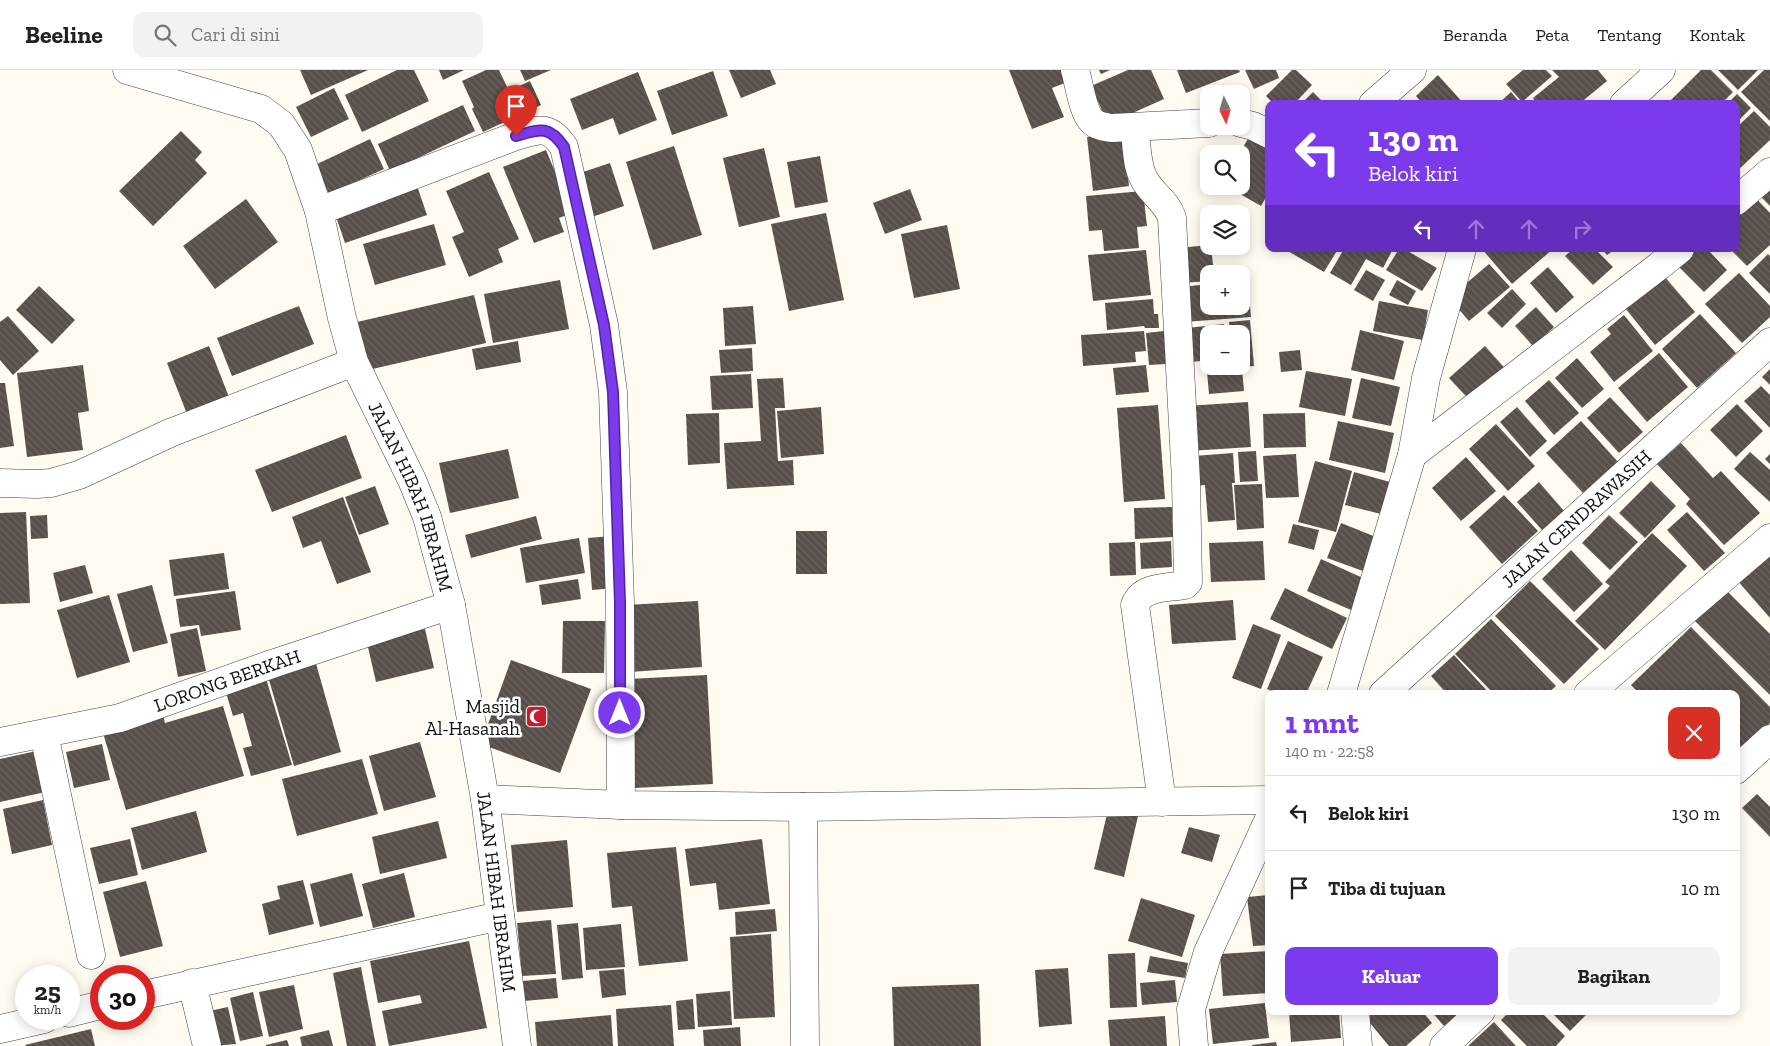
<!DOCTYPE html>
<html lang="id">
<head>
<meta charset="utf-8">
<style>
	:root { --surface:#fff; --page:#f2f2f2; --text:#222; --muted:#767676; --line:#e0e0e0; --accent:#7c3aed }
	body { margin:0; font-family:"Zilla Slab",serif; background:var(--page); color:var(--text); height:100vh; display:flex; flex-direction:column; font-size:19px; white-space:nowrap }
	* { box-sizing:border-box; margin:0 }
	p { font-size:16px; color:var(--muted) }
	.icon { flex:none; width:28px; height:28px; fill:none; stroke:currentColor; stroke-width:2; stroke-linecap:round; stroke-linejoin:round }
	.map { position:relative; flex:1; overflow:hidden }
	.sheet { position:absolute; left:1265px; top:620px; width:475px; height:325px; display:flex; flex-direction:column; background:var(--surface); border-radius:10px; box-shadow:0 2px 12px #0003 }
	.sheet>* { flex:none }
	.top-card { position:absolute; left:1265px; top:30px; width:475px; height:152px; border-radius:10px; box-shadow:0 2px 12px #0003; background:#7c3aed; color:#fff; overflow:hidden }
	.needle { width:32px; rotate:175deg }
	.controls { position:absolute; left:1200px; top:15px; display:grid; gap:10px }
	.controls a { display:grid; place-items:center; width:50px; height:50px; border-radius:10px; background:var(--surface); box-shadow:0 2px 12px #0003; font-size:25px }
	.speed { position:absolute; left:15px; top:895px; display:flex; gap:10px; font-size:25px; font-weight:700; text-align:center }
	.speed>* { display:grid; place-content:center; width:65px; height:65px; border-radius:50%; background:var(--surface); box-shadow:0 2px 12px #0003; line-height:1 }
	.speed small { font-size:12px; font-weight:400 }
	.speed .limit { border:8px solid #d22; background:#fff; color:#111 }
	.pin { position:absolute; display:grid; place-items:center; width:42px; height:42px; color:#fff; margin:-51px -21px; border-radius:50% 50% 50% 0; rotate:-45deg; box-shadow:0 0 5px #0007 }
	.pin .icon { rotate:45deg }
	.me { position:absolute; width:55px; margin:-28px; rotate:0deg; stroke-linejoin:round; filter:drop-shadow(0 0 4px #0008) }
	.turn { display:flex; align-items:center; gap:18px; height:105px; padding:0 20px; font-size:22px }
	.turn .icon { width:65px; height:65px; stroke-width:2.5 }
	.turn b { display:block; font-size:35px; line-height:42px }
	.lanes { display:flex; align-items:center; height:48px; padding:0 20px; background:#0003; justify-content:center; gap:25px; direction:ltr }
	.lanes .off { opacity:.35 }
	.round { display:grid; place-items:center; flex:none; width:52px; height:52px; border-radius:10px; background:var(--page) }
	.headline { display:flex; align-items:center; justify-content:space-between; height:85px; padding:0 20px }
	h1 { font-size:30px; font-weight:700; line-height:38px; color:var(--accent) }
	.button { display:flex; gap:10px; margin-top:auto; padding:10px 20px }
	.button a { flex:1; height:58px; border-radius:10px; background:var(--accent); color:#fff; font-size:20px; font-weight:700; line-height:58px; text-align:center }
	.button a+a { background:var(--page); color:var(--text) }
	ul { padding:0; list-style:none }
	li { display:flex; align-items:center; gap:15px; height:75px; padding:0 20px; border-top:1px solid var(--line) }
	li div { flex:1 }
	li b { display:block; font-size:19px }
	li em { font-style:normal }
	header { display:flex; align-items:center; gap:30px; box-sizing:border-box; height:70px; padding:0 25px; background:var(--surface); border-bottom:1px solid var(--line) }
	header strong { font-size:24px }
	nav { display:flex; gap:28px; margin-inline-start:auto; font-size:18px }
	.search { width:350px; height:45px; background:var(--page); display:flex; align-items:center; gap:12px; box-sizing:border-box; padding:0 18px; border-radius:10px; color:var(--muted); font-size:19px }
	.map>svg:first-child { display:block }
</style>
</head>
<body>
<header>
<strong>Beeline</strong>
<div class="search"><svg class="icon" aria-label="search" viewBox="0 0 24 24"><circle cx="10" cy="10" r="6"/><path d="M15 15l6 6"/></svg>Cari di sini</div>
<nav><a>Beranda</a><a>Peta</a><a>Tentang</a><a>Kontak</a></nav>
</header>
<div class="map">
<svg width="1770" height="976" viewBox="0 0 1770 976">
	<defs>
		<pattern id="building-back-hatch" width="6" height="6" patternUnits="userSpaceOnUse" patternTransform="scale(1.25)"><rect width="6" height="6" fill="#584f4a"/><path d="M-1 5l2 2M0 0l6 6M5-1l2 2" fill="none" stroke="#6b6460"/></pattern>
	</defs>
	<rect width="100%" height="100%" fill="#fffbf0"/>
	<g fill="url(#building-back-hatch)">
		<path d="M300 0H368L311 25Z"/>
		<path d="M397 0H414L429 31 362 62 345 25Z"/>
		<path d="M439 0H464L443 10Z"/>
		<path d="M486 0H499L509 21 530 11 541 35 483 62 472 39 474 37 462 11Z"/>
		<path d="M520 0H551L525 11Z"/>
		<path d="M729 0H770L776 14 741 28Z"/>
		<path d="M1009 0H1071L1075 9 1052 18 1064 47 1032 59Z"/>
		<path d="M1099 0H1110L1101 4Z"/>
		<path d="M1128 0H1151L1164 29 1108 54 1091 16Z"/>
		<path d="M1177 0H1239L1240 2 1186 23Z"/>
		<path d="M1245 0H1276L1279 8 1254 19Z"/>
		<path d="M1292 0H1296L1312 15 1294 34H1274L1266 26Z"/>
		<path d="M1523 0H1546L1552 6 1522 32 1506 14Z"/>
		<path d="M1552 0H1598L1607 11 1579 34H1537L1533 28 1559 7Z"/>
		<path d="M1701 0H1711L1733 22 1721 34H1667Z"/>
		<path d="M1718 0H1758L1738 20Z"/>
		<path d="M1764 0H1770V51L1741 22Z"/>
		<path d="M713 1 728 46 672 65 657 21Z"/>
		<path d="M638 2 657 50 619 65 613 48 582 60 570 29Z"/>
		<path d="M1438 5 1464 34H1423L1416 26Z"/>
		<path d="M334 18 349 49 311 67 296 37Z"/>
		<path d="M1313 22 1325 34H1301Z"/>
		<path d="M1511 22 1521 34H1498Z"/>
		<path d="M1737 24 1751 38 1736 53V34H1727Z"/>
		<path d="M463 35 475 61 390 101 378 74Z"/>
		<path d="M1754 41 1770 57V70L1736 102V58Z"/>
		<path d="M181 61 202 82 195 90 207 103 153 156 119 121Z"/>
		<path d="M1123 63 1129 116 1093 121 1087 67Z"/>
		<path d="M1249 67 1269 78V122L1261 136 1226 116H1241V84H1239Z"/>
		<path d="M370 69 384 99 329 124 315 95Z"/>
		<path d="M674 76 702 165 653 180 626 92Z"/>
		<path d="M764 78 780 147 739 157 723 88Z"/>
		<path d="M546 80 572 143 559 148 564 162 534 173 503 97Z"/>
		<path d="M820 86 828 132 795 138 787 92Z"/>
		<path d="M610 93 624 136 589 148 574 105Z"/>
		<path d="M489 102 519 169 498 179 503 192 469 207 452 167 464 162 446 121Z"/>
		<path d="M415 110 427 145 345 173 333 138Z"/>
		<path d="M1770 111V136L1757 123Z"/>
		<path d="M910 119 922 150 885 164 873 133Z"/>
		<path d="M1143 121 1147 156 1137 157 1139 178 1104 181 1102 160 1089 161 1086 126Z"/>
		<path d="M1752 124 1770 143V175L1747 196 1730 179H1736V140Z"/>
		<path d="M246 129 278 172 215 219 183 176Z"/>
		<path d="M826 143 844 230 789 241 771 154Z"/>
		<path d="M434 154 446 195 375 215 363 174Z"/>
		<path d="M947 155 960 219 914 228 901 164Z"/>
		<path d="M1209 175 1211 176 1214 204H1209V211L1182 213 1178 178Z"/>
		<path d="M1287 179H1338L1324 202 1286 180Z"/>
		<path d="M1344 179H1393L1383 198 1366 189 1351 215 1330 203Z"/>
		<path d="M1399 179H1404L1437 198 1422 221 1386 200Z"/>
		<path d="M1482 179H1553L1512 214Z"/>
		<path d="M1573 179H1595L1613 197 1593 215 1565 186Z"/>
		<path d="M1602 179H1615L1607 185Z"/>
		<path d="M1693 179H1707L1727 200 1704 222 1676 194Z"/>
		<path d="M1146 180 1151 225 1093 231 1088 185Z"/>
		<path d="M1768 184 1770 186V224L1749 203Z"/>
		<path d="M1489 194 1510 217 1469 251 1449 228Z"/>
		<path d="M1548 197 1574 227 1556 243 1530 213Z"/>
		<path d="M1366 200 1385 210 1373 231 1354 220Z"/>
		<path d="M1739 203 1770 236V247L1742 273 1705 234Z"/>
		<path d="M1664 206 1695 242 1655 275 1625 238Z"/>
		<path d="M560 210 569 259 493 273 484 224Z"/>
		<path d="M1397 210 1416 221 1408 235 1389 225Z"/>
		<path d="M1241 211H1248L1251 247 1184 252 1181 217 1209 214V236H1241Z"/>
		<path d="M39 216 75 250 52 274 16 240Z"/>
		<path d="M1512 219 1526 234 1502 258 1487 243Z"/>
		<path d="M474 225 486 273 368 300 357 252Z"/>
		<path d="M1153 229 1154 244H1158L1159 258H1145L1144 256 1107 260 1105 233Z"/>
		<path d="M1379 231 1428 240 1423 270 1373 261Z"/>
		<path d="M299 236 314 274 232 306 217 268Z"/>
		<path d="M753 236 756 274 725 276 723 238Z"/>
		<path d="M1536 237 1554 257 1533 276 1515 256Z"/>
		<path d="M1700 244 1736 283 1697 318 1662 279Z"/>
		<path d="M1624 245 1653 281 1614 312 1590 282 1611 264 1607 259Z"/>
		<path d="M8 246 39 281 13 305 0 290V252Z"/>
		<path d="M1250 250 1254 296 1241 297V264H1230L1229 252Z"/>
		<path d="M1224 254 1225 264H1209V290L1191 292 1187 258Z"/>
		<path d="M1360 260 1404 271 1394 310 1351 300Z"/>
		<path d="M1144 261 1146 281 1135 282 1136 292 1083 296 1081 265Z"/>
		<path d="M1164 261 1166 294 1149 295 1146 263Z"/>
		<path d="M518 271 521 292 476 300 472 279Z"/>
		<path d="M209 276 229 327 187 344 167 293Z"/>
		<path d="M1485 276 1510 304 1475 336 1449 308Z"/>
		<path d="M752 278 753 301 721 303 719 280Z"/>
		<path d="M1300 280 1302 300 1281 302 1279 282Z"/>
		<path d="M1659 283 1688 317 1647 352 1618 318Z"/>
		<path d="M1577 288 1604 319 1582 338 1555 308Z"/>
		<path d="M83 295 89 341 78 343 83 380 27 387 17 303Z"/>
		<path d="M1146 295 1149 322 1116 325 1113 298Z"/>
		<path d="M1242 299 1244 321 1209 324 1207 302Z"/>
		<path d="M1770 299V315L1762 307Z"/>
		<path d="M1306 301 1352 309 1345 346 1299 337Z"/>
		<path d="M751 304 753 338 712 340 710 306Z"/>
		<path d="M783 308 785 338H775L778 391 793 390 794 415 727 419 724 373 761 371 757 309Z"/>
		<path d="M1361 308 1400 317 1391 356 1352 348Z"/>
		<path d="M1549 310 1579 343 1554 365 1525 331Z"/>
		<path d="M0 313H5L14 376 0 378Z"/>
		<path d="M1761 316 1770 325V358L1744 331Z"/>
		<path d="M1610 327 1643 362 1619 383 1587 348Z"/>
		<path d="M1248 332 1251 377 1189 381 1186 336Z"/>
		<path d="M1737 334 1763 361 1736 387 1710 360Z"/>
		<path d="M1158 335 1165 429 1124 432 1117 338Z"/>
		<path d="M821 337 824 384 781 388 777 341Z"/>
		<path d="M1517 337 1547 371 1530 387 1500 352Z"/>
		<path d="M719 343 720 393 688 395 686 344Z"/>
		<path d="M1305 343 1306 377 1264 378 1263 344Z"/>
		<path d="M1338 351 1394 363 1385 403 1329 390Z"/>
		<path d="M1581 351 1618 392 1583 423 1546 383Z"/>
		<path d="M1496 354 1535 396 1508 421 1469 379Z"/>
		<path d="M346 365 362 408 272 442 255 400Z"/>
		<path d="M1681 373 1713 408 1721 401 1760 443 1724 475 1686 434 1690 429 1657 394Z"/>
		<path d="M508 379 519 428 450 443 439 393Z"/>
		<path d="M1256 381 1258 411 1240 412 1238 382Z"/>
		<path d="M1750 382 1770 400V432L1734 399Z"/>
		<path d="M1233 383 1235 413H1232L1235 450 1208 452 1205 415 1196 416 1194 386Z"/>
		<path d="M1296 384 1299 427 1266 428 1263 386Z"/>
		<path d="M1770 384V394L1765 389Z"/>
		<path d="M1466 387 1496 421 1461 451 1432 418Z"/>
		<path d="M1315 391 1352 401 1336 462 1298 452Z"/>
		<path d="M1354 402 1390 412 1381 444 1345 435Z"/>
		<path d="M1651 411 1676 436 1645 468 1619 443Z"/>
		<path d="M1539 412 1564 441 1542 460 1517 432Z"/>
		<path d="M1262 414 1264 458 1237 460 1234 415Z"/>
		<path d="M375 416 389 454 359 465 345 427Z"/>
		<path d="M1504 425 1538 461 1502 494 1469 457Z"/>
		<path d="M343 427 371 502 337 514 321 471 303 478 292 447Z"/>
		<path d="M1172 437 1173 467 1135 469 1134 438Z"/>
		<path d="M26 442 30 533 0 534V443Z"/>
		<path d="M1687 442 1725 483 1704 501 1667 460Z"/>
		<path d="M47 445 48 468 31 469 30 446Z"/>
		<path d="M1609 445 1638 472 1610 500 1582 473Z"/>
		<path d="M536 446 542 469 471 488 465 465Z"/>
		<path d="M1341 453 1376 467 1363 501 1327 488Z"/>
		<path d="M1293 454 1319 460 1314 480 1288 473Z"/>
		<rect x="796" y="461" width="31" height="43"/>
		<path d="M1652 463 1687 496 1605 580 1575 551 1610 516 1605 512Z"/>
		<path d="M611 466 615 518 592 520 588 468Z"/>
		<path d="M579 468 585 503 526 513 520 478Z"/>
		<path d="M1171 471 1172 497 1141 499 1140 473Z"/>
		<path d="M1263 471 1265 510 1211 512 1209 473Z"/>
		<path d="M1135 472 1136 505 1110 506 1109 473Z"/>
		<path d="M1571 480 1603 514 1574 542 1542 509Z"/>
		<path d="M1770 482V548L1737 510Z"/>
		<path d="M224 483 229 519 174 526 169 490Z"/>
		<path d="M1321 489 1365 509 1351 540 1307 521Z"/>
		<path d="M85 495 93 523 60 532 53 503Z"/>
		<path d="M578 509 581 529 542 535 539 515Z"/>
		<path d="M1530 511 1599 579 1564 614 1495 546Z"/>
		<path d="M152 515 168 573 133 582 117 524Z"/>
		<path d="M1285 518 1347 548 1332 579 1270 549Z"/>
		<path d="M1725 519 1770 564V625L1694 550Z"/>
		<path d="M235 521 241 560 201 566 199 555 180 557 176 529Z"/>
		<path d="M109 525 130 592 77 608 57 540Z"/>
		<path d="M1233 530 1236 570 1172 574 1169 535Z"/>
		<path d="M698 531 702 597 630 602 626 535Z"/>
		<path d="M1491 549 1556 616 1547 624H1494L1455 584Z"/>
		<path d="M563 551H605L604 603H562Z"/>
		<path d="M1253 554 1281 565 1261 619 1232 608Z"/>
		<path d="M1691 557 1770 637V653L1736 686V624H1640L1631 615Z"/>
		<path d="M197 558 206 601 178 607 170 564Z"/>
		<path d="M425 559 434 598 376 612 367 573Z"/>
		<path d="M1288 571 1323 587 1306 624H1279L1267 619Z"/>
		<path d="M1454 585 1490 624H1447L1431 606Z"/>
		<path d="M315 590 341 682 294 696 267 603Z"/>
		<path d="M511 590 591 619 560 703 481 674Z"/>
		<path d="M265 605 292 695 251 706 243 678 252 676 243 643 233 646 224 616Z"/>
		<path d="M707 605 713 714 634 718 628 609Z"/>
		<path d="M223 636 244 706 126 740 103 663 163 645 165 653Z"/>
		<path d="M420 672 436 727 384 741 369 686Z"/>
		<path d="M102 674 110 710 74 718 66 682Z"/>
		<path d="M41 680 50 721 0 732V689Z"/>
		<path d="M362 689 378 744 297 766 282 709Z"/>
		<path d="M1757 724 1770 737V767L1742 738Z"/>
		<path d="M43 730 52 775 12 784 3 739Z"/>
		<path d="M1108 740 1138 746 1124 807 1094 799Z"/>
		<path d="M196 741 207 782 142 800 131 758Z"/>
		<path d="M438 751 447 788 380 804 372 767Z"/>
		<path d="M1189 757 1220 765 1212 792 1181 783Z"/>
		<path d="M130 769 138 805 99 814 90 778Z"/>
		<path d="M762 769 770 834 719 840 716 813 690 816 685 779Z"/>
		<path d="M567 770 573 837 517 842 511 775Z"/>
		<path d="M676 777 688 891 639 896 632 836 612 838 607 783Z"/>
		<path d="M352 803 363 846 320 857 310 814Z"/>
		<path d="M404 803 415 847 373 858 362 814Z"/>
		<path d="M303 810 314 854 269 865 262 834 280 829 277 816Z"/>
		<path d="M146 811 163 876 120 887 103 822Z"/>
		<path d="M1269 825V875L1253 876 1247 827Z"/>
		<path d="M1141 828 1195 845 1182 887 1128 871Z"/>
		<path d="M775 839 777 861 736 865 735 842Z"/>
		<path d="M551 850 556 904 522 906 517 853Z"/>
		<path d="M578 853 583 908 562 910 557 855Z"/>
		<path d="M621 854 625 897 586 900 583 858Z"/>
		<path d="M771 864 775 947 734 949 730 867Z"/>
		<path d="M469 871 487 958 389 976 382 941 422 933 420 925 378 933 370 891Z"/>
		<path d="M1269 881V923L1223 926 1220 884Z"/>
		<path d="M1135 883 1137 937 1110 938 1108 884Z"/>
		<path d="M1150 886 1188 893 1185 908 1147 902Z"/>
		<path d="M361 897 376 976H347L333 903Z"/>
		<path d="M1068 898 1072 954 1039 957 1035 900Z"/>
		<path d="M624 899 626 925 602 928 599 901Z"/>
		<path d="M556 908 558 928 524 931 522 911Z"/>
		<path d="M1175 910 1177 932 1142 935 1140 913Z"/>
		<path d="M979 914 981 976H894L892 917Z"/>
		<path d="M294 915 303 959 269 967 259 922Z"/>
		<path d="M730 921 732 955 698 957 696 924Z"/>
		<path d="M253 922 263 966 240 971 230 928Z"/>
		<path d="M693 929 695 959 678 960 676 931Z"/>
		<path d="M1265 933 1269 968 1213 974 1209 939Z"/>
		<path d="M671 935 674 976H618L616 939Z"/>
		<path d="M228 937 236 974 213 976 205 942Z"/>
		<path d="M1289 941H1339L1341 968 1291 972Z"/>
		<path d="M1360 941H1422L1432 953 1406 976H1389Z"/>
		<path d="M1431 941H1461L1444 956Z"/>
		<path d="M1510 941H1540L1565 966 1556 976H1527L1501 950Z"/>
		<path d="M1550 941H1590L1570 961Z"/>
		<path d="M611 945 613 976H537L535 952Z"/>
		<path d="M1165 946 1167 976H1110L1108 950Z"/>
		<path d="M1494 952 1516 976H1468Z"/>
		<path d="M740 957 741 976H704L703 960Z"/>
		<path d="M91 959 95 976H26L25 975Z"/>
		<path d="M329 960 333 976H302L300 967Z"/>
		<path d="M287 970 289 976H266V975Z"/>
		<path d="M1276 972 1277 976H1252V975Z"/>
	</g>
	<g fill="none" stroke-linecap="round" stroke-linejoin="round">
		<defs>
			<g id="minor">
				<path d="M1075 0C1079 13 1083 44 1093 52 1099 57 1106 57 1112 58L1209 53"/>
				<path d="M1373 34 1412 0"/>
				<path d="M1624 34 1661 0"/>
				<path d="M1241 53 1253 56 1269 64"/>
				<path d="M1134 57C1137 73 1136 93 1143 107 1150 123 1167 131 1172 148L1186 411 1188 512 1185 515C1168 518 1142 516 1135 535L1162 732"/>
				<path d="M1736 131 1770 102"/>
				<path d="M319 141 516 66C540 59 549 55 564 77L604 255 613 322 620 533 621 735"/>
				<path d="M1412 385 1659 196 1680 179"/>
				<path d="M0 413 37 414 51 413 79 405 170 363 354 292"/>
				<path d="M1341 624 1412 385 1426 308 1462 179"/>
				<path id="s1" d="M1383 624 1770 272"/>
				<path d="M1588 624 1770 468"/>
				<path d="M44 664 91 885"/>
				<path id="s2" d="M0 672 120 648 272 594 451 535"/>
				<path d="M1736 700 1770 669"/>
				<path d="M485 729 621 735 803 737 1269 730"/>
				<path d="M803 737 805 976"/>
				<path d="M192 913 207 976"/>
				<path d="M144 925 500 846"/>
				<path d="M1355 941 1358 976"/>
				<path d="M69 943 101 935"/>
				<path d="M0 959 44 949"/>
				<path d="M1194 976 1191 939 1208 882 1269 749"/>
				<path d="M1444 976 1481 941"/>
			</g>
			<g id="tertiary">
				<path id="s3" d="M127 0 261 39 281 54 298 80 319 141 342 248 354 292 412 410 427 447 451 535 485 729 517 976"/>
			</g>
		</defs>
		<use href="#minor" stroke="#424242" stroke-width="29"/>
		<use href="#tertiary" stroke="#424242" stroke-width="29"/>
		<use href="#minor" stroke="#fff" stroke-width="28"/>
		<use href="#tertiary" stroke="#fff" stroke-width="28"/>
	</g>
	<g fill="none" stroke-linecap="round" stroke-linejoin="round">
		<defs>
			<path id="route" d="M516 66C540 59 549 55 564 77L604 255 613 322 620 533V643"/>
		</defs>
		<use href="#route" stroke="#51269a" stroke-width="12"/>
		<use href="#route" stroke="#7c3aed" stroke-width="9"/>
	</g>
	<defs>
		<symbol id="mosque-square" viewBox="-11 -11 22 22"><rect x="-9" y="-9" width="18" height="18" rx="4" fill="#c81d2e" stroke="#fff"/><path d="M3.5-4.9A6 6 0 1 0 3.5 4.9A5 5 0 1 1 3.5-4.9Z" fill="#fff"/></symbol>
	</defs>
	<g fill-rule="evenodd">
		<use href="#mosque-square" x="524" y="634" width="25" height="25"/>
	</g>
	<g text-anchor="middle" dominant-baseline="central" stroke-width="5" stroke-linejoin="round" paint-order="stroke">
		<g font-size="19" fill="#0f0f0f" stroke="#fff">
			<text stroke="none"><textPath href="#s3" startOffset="562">JALAN HIBAH IBRAHIM</textPath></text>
			<text stroke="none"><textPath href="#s1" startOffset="261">JALAN CENDRAWASIH</textPath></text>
			<text stroke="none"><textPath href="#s2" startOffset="236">LORONG BERKAH</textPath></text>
			<text stroke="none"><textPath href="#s3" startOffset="968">JALAN HIBAH IBRAHIM</textPath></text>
		</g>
		<g font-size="19" fill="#0f0f0f" stroke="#fff" text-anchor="end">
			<text x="520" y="636">Masjid<tspan x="520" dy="22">Al-Hasanah</tspan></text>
		</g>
	</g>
</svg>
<div class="controls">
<a><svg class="needle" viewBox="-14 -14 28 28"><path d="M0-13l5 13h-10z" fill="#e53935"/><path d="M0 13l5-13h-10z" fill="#767676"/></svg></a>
<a><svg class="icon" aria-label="search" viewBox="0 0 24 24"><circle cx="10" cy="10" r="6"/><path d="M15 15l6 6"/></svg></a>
<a><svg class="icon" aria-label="layers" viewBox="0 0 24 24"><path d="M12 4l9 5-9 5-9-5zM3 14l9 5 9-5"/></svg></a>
<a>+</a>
<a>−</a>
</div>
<div class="speed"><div>25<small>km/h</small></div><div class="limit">30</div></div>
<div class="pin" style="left:516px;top:66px;background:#d93025"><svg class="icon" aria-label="arrive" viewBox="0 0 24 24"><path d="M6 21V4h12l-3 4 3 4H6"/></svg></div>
<svg class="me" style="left:620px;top:643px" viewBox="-20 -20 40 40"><circle r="17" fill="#7c3aed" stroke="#fff" stroke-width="3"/><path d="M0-11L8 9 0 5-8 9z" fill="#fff"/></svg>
<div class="top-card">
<div class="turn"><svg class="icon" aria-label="left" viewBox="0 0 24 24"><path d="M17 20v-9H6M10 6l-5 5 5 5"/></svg><div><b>130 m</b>Belok kiri</div></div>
<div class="lanes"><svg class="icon" aria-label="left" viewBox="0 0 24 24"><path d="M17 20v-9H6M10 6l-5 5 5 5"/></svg><svg class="icon off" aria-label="ahead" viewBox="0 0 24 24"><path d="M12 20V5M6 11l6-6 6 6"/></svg><svg class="icon off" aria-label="ahead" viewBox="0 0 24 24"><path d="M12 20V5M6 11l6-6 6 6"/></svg><svg class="icon off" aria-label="right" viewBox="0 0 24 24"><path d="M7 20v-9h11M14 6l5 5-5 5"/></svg></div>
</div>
<section class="sheet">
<div class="headline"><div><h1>1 mnt</h1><p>140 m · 22:58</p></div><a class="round" style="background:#d93025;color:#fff"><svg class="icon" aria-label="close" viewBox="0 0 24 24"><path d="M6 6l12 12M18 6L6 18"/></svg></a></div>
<ul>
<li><svg class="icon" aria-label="left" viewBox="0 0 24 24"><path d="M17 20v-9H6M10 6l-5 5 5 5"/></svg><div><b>Belok kiri</b></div><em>130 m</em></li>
<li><svg class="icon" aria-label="arrive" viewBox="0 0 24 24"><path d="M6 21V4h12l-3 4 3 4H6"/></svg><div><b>Tiba di tujuan</b></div><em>10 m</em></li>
</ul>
<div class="button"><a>Keluar</a><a>Bagikan</a></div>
</section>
</div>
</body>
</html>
